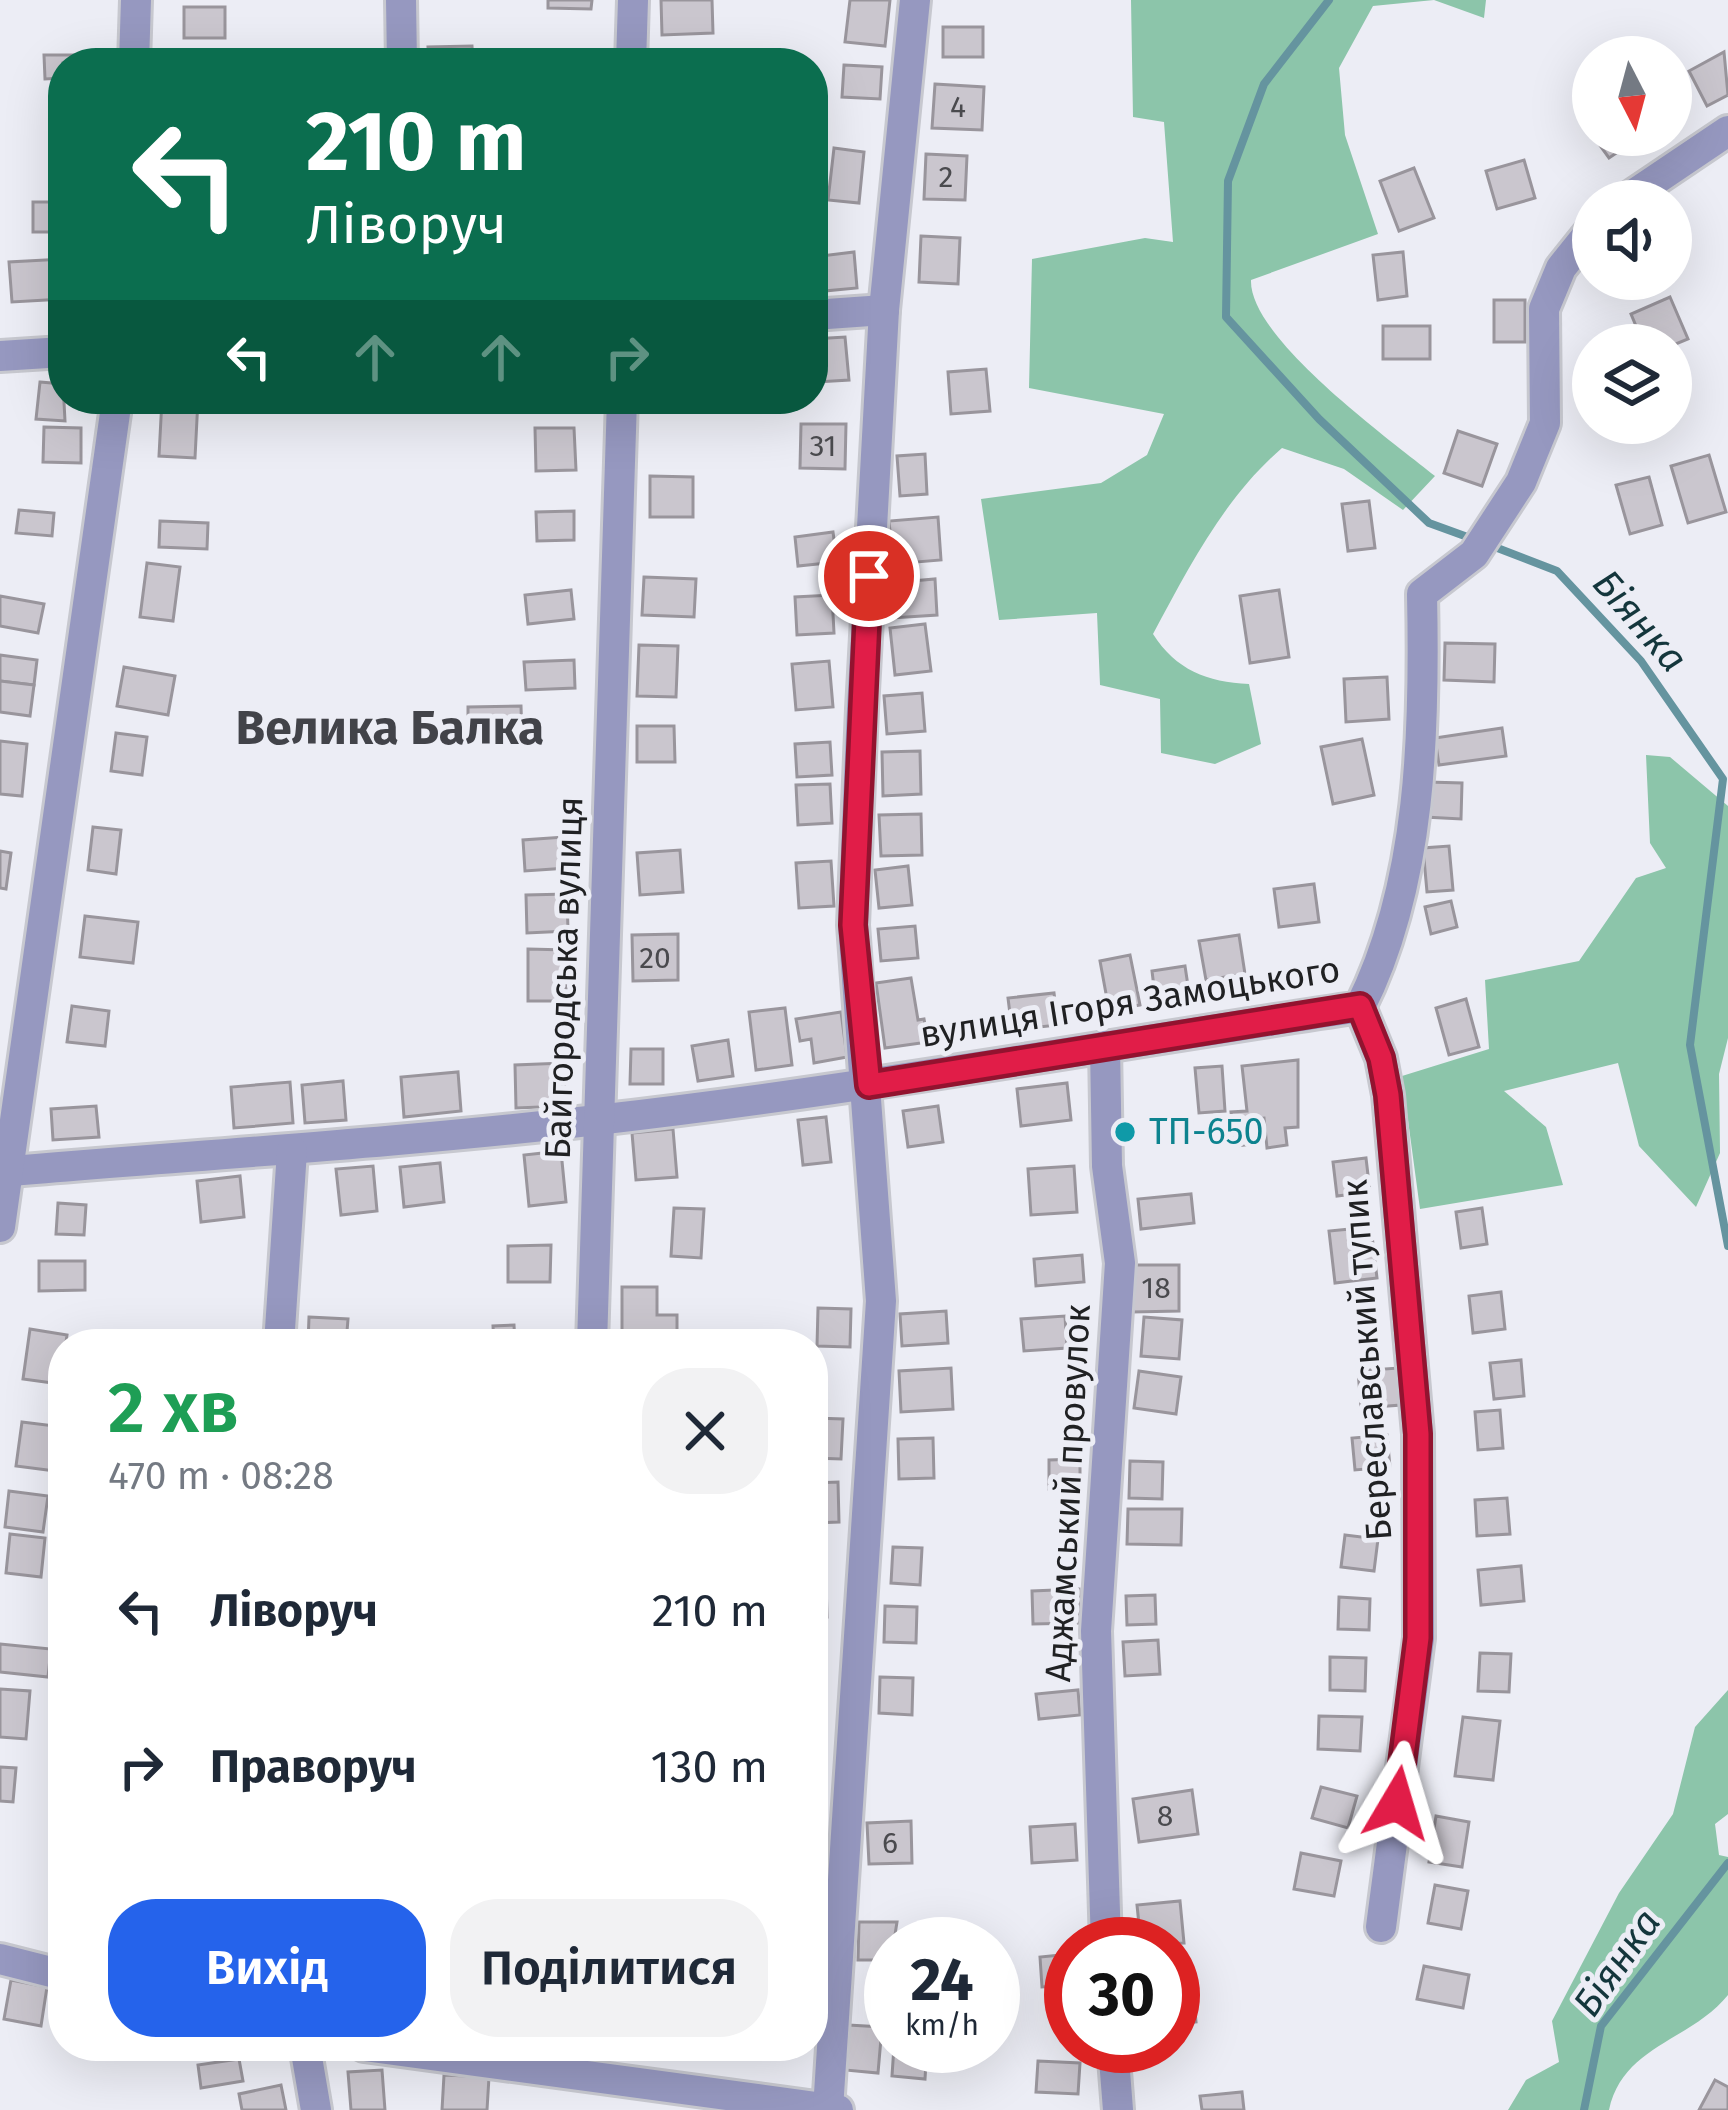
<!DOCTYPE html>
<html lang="uk">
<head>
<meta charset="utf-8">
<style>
	:root { --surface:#fff; --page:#f2f2f3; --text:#1f2937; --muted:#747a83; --accent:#2563eb }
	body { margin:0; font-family:"Fira Sans",sans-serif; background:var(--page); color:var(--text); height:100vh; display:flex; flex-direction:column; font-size:45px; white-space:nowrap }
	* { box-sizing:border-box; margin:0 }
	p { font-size:39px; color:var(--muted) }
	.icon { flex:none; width:66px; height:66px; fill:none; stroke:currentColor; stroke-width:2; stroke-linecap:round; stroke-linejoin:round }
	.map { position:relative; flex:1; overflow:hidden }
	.details { position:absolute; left:48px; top:1329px; width:780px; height:732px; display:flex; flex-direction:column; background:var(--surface); border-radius:48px; box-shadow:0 12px 48px #0002 }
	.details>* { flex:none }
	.top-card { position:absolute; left:48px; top:48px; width:780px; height:366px; border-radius:48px; box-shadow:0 12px 48px #0002; background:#0b6e4f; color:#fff; overflow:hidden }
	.needle { width:78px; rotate:174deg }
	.fabs { position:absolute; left:1572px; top:36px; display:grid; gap:24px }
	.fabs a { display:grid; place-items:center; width:120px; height:120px; border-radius:50%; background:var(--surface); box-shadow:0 12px 48px #0002; font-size:60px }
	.speed { position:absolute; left:864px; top:1917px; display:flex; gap:24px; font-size:60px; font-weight:700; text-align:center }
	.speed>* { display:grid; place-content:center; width:156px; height:156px; border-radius:50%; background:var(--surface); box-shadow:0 12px 48px #0002; line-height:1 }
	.speed small { font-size:30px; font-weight:400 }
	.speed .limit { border:18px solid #d22; background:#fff; color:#111 }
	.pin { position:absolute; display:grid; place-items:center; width:102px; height:102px; color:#fff; margin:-51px; border:6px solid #fff; border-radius:50%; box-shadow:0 3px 12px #0007 }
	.me { position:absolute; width:132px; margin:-66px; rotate:7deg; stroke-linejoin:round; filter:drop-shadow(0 0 9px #0008) }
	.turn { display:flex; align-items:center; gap:42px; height:252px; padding:0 60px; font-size:54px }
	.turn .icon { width:156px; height:156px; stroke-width:2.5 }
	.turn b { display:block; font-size:84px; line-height:102px }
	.lanes { display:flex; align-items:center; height:114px; padding:0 60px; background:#0003; justify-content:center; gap:60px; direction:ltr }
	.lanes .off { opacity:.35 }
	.round { display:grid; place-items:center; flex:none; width:126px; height:126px; border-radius:48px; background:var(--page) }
	.overview { display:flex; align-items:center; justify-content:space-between; height:204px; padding:0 60px }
	h1 { font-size:72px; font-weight:600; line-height:90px; color:#1e9e55 }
	.button { display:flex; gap:24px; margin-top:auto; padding:24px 60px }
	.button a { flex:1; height:138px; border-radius:48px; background:var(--accent); color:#fff; font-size:48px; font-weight:600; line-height:138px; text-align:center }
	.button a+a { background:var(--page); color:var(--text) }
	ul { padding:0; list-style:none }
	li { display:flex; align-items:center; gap:36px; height:156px; padding:0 60px }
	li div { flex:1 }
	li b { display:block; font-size:45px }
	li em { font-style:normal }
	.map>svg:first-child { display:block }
</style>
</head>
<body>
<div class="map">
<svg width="1728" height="2110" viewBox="0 0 1728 2110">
	<rect width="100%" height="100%" fill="#ecedf5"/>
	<g fill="#8cc5aa">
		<path d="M1131 0H1486L1484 18 1434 0 1373 6 1339 68 1345 135 1378 234 1251 280C1249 338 1389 439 1435 476L1403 510 1344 469 1282 448C1224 498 1189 567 1153 634 1176 670 1207 682 1249 684L1261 744 1215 764 1161 753 1160 699 1100 685 1097 613 999 620 981 499 1101 483 1147 455 1164 414 1029 388 1032 259 1145 238 1173 242 1164 122 1133 117Z"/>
		<path d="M1646 755 1670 757 1728 806V1038L1719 1074 1720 1153 1696 1207 1639 1146 1618 1063 1504 1091 1546 1127 1563 1185 1420 1209 1402 1076 1489 1049 1485 980 1579 961 1636 878 1666 868 1650 843Z"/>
		<path d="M1728 1690V1814L1715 1824 1719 1855 1728 1857V1995C1691 2041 1623 2045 1609 2110H1508L1526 2080 1559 2062 1552 2021 1619 1893 1673 1814 1695 1727Z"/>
	</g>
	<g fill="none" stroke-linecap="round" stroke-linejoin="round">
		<g stroke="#65949f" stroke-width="8">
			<path d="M1329 0 1264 84 1228 181 1226 317 1319 419 1429 523 1473 539"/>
			<path d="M1487 544 1557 571 1641 661 1723 779 1690 1045 1728 1246"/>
			<path d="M1584 2110 1601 2026 1728 1863"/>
		</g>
	</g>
	<g fill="#cac6ce" stroke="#99959c" stroke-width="3">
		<path d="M548 0H592L591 9 548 8Z"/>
		<path d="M661 0H712L713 33 662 35Z"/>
		<path d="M850 0H890L885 46 845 42Z"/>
		<rect x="184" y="7" width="41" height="31"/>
		<rect x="943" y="27" width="40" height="30"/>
		<path d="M472 46 473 63H429L428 47Z"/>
		<path d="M374 50 375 63H340L339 52Z"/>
		<path d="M1724 52 1728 95 1707 106 1689 71Z"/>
		<path d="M44 55H79V63H63V78L45 79Z"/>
		<path d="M702 58V63H658L657 60Z"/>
		<path d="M844 65 882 67 880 99 842 97Z"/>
		<path d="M935 84 984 87 982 130 932 128Z"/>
		<path d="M1593 121V135H1643L1609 158 1586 126Z"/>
		<path d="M834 148 864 152 859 203 828 200Z"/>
		<path d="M926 154 967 156 965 200 924 199Z"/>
		<path d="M1524 160 1535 198 1497 209 1486 171Z"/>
		<path d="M1414 168 1434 218 1399 231 1380 181Z"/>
		<rect x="33" y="202" width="30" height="30"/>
		<path d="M921 236 960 238 958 284 919 282Z"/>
		<path d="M854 252 857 288 824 291 821 256Z"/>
		<path d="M1403 252 1407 296 1378 300 1373 255Z"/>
		<path d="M63 259V299L12 302 9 262Z"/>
		<path d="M1670 297 1688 339 1671 346 1644 345 1631 314Z"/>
		<rect x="1494" y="300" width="31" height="42"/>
		<rect x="1383" y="326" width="47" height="33"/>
		<path d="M845 337 849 380 817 382 813 339Z"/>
		<path d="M986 369 990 411 951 414 948 372Z"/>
		<path d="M40 382 63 384 65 421 36 419Z"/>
		<path d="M162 399H198L195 458 159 456Z"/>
		<rect x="653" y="399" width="47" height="10"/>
		<path d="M801 424H846L845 469 800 468Z"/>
		<path d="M44 427 81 428V463L43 462Z"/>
		<path d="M535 428H574L576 470 536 471Z"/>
		<path d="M1458 431 1497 444 1482 486 1444 473Z"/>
		<path d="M925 454 927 494 900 496 897 456Z"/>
		<path d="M1709 455 1726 512 1688 523 1671 466Z"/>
		<path d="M650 476 693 477V517H650Z"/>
		<path d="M1649 477 1662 525 1630 534 1616 485Z"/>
		<path d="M1369 501 1375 548 1348 551 1342 504Z"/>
		<path d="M19 510 54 513 52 536 16 533Z"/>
		<path d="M574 511V540L537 541 536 512Z"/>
		<path d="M938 517 941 560 893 564 889 521Z"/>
		<path d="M160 521 208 523 207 549 159 547Z"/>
		<path d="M833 532 837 562 798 566 795 537Z"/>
		<path d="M147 563 180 567 173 621 140 617Z"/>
		<path d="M644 577 696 579 694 617 642 615Z"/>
		<path d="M935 579 937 615 892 618 889 583Z"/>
		<path d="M571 590 574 619 528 624 525 595Z"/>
		<path d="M1279 590 1289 657 1250 663 1240 596Z"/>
		<path d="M832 595 834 633 797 635 795 597Z"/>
		<path d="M0 596 44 604 38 633 0 626Z"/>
		<path d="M925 624 931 671 895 675 890 628Z"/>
		<path d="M1445 643 1495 644 1494 682 1444 680Z"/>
		<path d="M639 645 678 646 676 697 637 696Z"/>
		<path d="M0 655 37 660 34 685 0 681Z"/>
		<path d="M574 660 575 688 526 690 524 662Z"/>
		<path d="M829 661 833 707 796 710 792 664Z"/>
		<path d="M124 667 175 676 168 715 117 706Z"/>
		<path d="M1387 677 1389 719 1346 722 1344 679Z"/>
		<path d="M0 681 34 685 30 716 0 712Z"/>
		<path d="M922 693 925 731 887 734 884 696Z"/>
		<path d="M521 706 522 737 468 738V707Z"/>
		<path d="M637 726H674L675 762H637Z"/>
		<path d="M1502 728 1506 756 1439 765 1435 738Z"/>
		<path d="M116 733 147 737 142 775 111 771Z"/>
		<path d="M1362 739 1374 795 1333 804 1321 747Z"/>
		<path d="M0 741 27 744 22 796 0 794Z"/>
		<path d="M830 742 832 775 797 777 795 744Z"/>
		<path d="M920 751 921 794 883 796 882 752Z"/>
		<path d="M1427 782 1462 783 1461 819 1425 817Z"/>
		<path d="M830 784 832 823 798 825 796 785Z"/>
		<path d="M921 814 922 855 881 856 879 815Z"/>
		<path d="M93 827 121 830 116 874 88 870Z"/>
		<path d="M564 837 567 868 525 871 523 840Z"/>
		<path d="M1449 846 1453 890 1427 892 1423 848Z"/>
		<path d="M680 850 683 892 640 895 637 853Z"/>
		<path d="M0 851 11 853 6 889 0 888Z"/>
		<path d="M831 861 834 906 799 908 796 863Z"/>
		<path d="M908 866 912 905 879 908 875 870Z"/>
		<path d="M1314 884 1319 922 1279 927 1274 889Z"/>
		<path d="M567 894 568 931 527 933 526 895Z"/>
		<path d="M1451 901 1457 927 1431 934 1425 907Z"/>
		<path d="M85 916 138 922 133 963 80 957Z"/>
		<path d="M915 926 918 958 881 961 878 929Z"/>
		<path d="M678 934V980L633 981 632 935Z"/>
		<path d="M1239 935 1245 974 1206 980 1199 941Z"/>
		<path d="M528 949 566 950V1001H528Z"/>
		<path d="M1130 955 1140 1005 1109 1010 1100 961Z"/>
		<path d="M1185 966 1190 999 1156 1004 1152 971Z"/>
		<path d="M911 978 918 1020 924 1019 928 1042 885 1048 876 983Z"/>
		<path d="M1054 993 1058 1025 1012 1030 1008 998Z"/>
		<path d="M1466 999 1479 1047 1449 1055 1436 1008Z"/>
		<path d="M72 1006 109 1011 105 1046 67 1042Z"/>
		<path d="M785 1008 792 1065 756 1070 749 1012Z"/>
		<path d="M841 1012 847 1057 814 1063 811 1039 800 1041 796 1019Z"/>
		<path d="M728 1040 733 1076 698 1081 692 1046Z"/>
		<path d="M631 1049H663V1084H630Z"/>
		<path d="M1298 1060V1127L1285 1128 1287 1145 1267 1148 1264 1118 1251 1119 1254 1144 1235 1146 1231 1112 1247 1111 1242 1066Z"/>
		<path d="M564 1063 565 1106 516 1108 515 1065Z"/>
		<path d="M1222 1066 1225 1111 1199 1113 1195 1068Z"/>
		<path d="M458 1072 461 1111 404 1117 401 1077Z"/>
		<path d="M343 1081 346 1120 305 1123 302 1085Z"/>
		<path d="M290 1082 293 1123 234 1128 231 1087Z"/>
		<path d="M1067 1083 1071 1120 1021 1126 1017 1089Z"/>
		<path d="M96 1106 99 1137 53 1140 51 1109Z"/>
		<path d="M938 1106 943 1142 908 1147 903 1111Z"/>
		<path d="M826 1117 831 1162 803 1165 798 1120Z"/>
		<path d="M673 1129 677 1177 636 1180 632 1133Z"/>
		<path d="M561 1151 566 1202 529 1206 524 1155Z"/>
		<path d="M1366 1158 1370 1192 1337 1196 1333 1162Z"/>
		<path d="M440 1163 444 1202 404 1207 400 1167Z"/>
		<path d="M373 1166 377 1211 341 1215 336 1169Z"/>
		<path d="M1074 1166 1077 1212 1031 1215 1028 1169Z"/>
		<path d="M240 1176 244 1217 201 1222 197 1181Z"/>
		<path d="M1191 1194 1194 1223 1141 1229 1138 1199Z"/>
		<path d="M58 1203 86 1205 84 1235 56 1234Z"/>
		<path d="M674 1208 704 1209 701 1258 671 1256Z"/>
		<path d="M1482 1208 1487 1244 1461 1248 1456 1212Z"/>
		<path d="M1371 1227 1377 1278 1335 1283 1329 1231Z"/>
		<path d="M551 1245 550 1282H508V1246Z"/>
		<path d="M1082 1255 1084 1282 1036 1286 1034 1259Z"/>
		<path d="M39 1261H85V1290L39 1291Z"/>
		<path d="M1133 1265H1179V1311L1133 1312Z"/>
		<path d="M622 1287H657V1315H677V1342L622 1341Z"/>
		<path d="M1501 1292 1505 1329 1473 1333 1469 1296Z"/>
		<path d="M818 1308 851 1309 850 1347 817 1346Z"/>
		<path d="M946 1311 948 1343 902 1346 900 1314Z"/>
		<path d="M1065 1316 1067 1348 1024 1351 1021 1319Z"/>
		<path d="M309 1317 348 1319 346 1344H308Z"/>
		<path d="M1144 1317 1182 1320 1179 1359 1141 1356Z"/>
		<path d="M514 1325 515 1344H494L493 1326Z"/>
		<path d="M30 1329 67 1335 60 1384 23 1379Z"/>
		<path d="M1521 1360 1524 1396 1494 1399 1490 1363Z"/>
		<path d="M951 1368 953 1409 901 1412 899 1371Z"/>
		<path d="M1398 1368 1401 1405 1361 1408 1358 1371Z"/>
		<path d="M1139 1371 1181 1377 1176 1414 1134 1408Z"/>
		<path d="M1500 1410 1503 1448 1478 1450 1475 1412Z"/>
		<path d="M813 1418 843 1419 841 1459 813 1458Z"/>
		<path d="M22 1422 63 1427V1472L16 1466Z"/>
		<path d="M1387 1435 1390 1467 1355 1470 1352 1438Z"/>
		<path d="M933 1438 934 1478 899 1479 898 1439Z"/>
		<path d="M1080 1459V1488L1049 1489V1460Z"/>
		<path d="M1130 1461 1163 1462 1162 1499 1129 1498Z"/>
		<path d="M838 1482 839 1522 813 1523V1483Z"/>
		<path d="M9 1491 48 1496 43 1532 5 1527Z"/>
		<path d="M1507 1498 1510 1534 1477 1536 1475 1500Z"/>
		<path d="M1128 1509H1182L1181 1545 1127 1544Z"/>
		<path d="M10 1534 45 1538 41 1577 6 1573Z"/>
		<path d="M1345 1535 1378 1539 1374 1571 1341 1567Z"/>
		<path d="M893 1547 922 1548 920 1585 891 1583Z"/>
		<path d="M1521 1566 1524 1601 1481 1605 1478 1570Z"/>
		<path d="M826 1580 827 1617 813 1618V1581Z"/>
		<path d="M1079 1589 1080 1623 1033 1624 1032 1591Z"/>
		<path d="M1155 1595 1156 1624 1127 1625 1126 1596Z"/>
		<path d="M1339 1597 1370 1599 1369 1630 1338 1629Z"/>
		<path d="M885 1606 917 1607 916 1643 884 1642Z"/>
		<path d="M1158 1640 1160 1674 1125 1676 1123 1642Z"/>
		<path d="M0 1644 51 1649 48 1677 0 1672Z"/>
		<path d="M821 1646 823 1686H813V1647Z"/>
		<path d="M1480 1653 1511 1654 1509 1692 1478 1691Z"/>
		<path d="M1330 1657 1366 1658 1365 1691 1330 1690Z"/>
		<path d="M880 1677 913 1678 912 1715 879 1713Z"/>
		<path d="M0 1689 30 1691 26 1739 0 1737Z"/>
		<path d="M1078 1690 1080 1715 1039 1719 1036 1694Z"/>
		<path d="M1319 1716 1362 1717 1360 1751 1318 1749Z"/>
		<path d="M1463 1717 1500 1721 1493 1780 1455 1776Z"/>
		<path d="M813 1737H819L820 1775 813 1776Z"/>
		<path d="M0 1767 16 1768 13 1802 0 1801Z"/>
		<path d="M1321 1787 1357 1796 1348 1828 1312 1818Z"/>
		<path d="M1192 1790 1198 1834 1139 1842 1133 1799Z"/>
		<path d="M1436 1816 1469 1822 1462 1867 1429 1862Z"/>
		<path d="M911 1821 912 1863 869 1864 867 1823Z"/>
		<path d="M1075 1824 1077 1860 1032 1863 1030 1827Z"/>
		<path d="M1301 1853 1341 1861 1334 1896 1294 1889Z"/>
		<path d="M1435 1885 1468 1891 1461 1929 1428 1923Z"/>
		<path d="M1180 1901 1184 1943 1141 1944 1137 1905Z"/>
		<path d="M859 1922H897L891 1960H858Z"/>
		<path d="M1071 1954V1985L1042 1987 1040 1957Z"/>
		<path d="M1424 1966 1469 1975 1463 2008 1417 1999Z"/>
		<path d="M11 1980 47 1987 41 2026 4 2019Z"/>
		<path d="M1192 1981 1196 2022 1173 2024V1984Z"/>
		<path d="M848 2025 882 2027 878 2073 845 2070Z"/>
		<path d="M894 2046H927L925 2079 892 2076Z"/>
		<path d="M239 2059 243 2081 201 2088 198 2065Z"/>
		<path d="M1038 2061 1080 2063 1078 2094 1036 2092Z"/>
		<path d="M382 2070 385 2110H351L348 2072Z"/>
		<path d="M444 2075 489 2077 487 2110H442Z"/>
		<path d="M1715 2080 1728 2087V2110H1699Z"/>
		<path d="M281 2085 286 2110H242L239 2094Z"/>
		<path d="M1242 2092 1244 2110H1202L1200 2096Z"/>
	</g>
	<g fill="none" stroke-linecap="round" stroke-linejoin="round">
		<defs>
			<g id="minor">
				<path d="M401 0 402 63"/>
				<path d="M134 63 136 0"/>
				<path d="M631 63 633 0"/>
				<path d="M1624 201 1728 131"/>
				<path d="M813 315 884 310"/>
				<path d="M0 356 63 352"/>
				<path d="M1360 1007 1381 1058 1388 1095 1418 1434 1419 1638 1381 1927"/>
				<path d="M1105 1046 1107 1166 1120 1263 1096 1631 1106 1944"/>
				<path d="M0 1172C199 1155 398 1143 597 1120 853 1091 1106 1045 1360 1007 1422 884 1425 729 1422 594L1474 554 1521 482 1545 423 1544 309 1561 268 1593 228"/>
				<path d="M0 1227 117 399"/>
				<path d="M279 1344 292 1151"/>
				<path d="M592 1344 622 399"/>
				<path d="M0 1959 63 1975"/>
				<path d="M305 2046 316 2110"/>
				<path d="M364 2046 838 2110"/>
				<path d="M1113 2046 1118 2110"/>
				<path d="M828 2109 881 1301 853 925 862 709 884 310 915 0"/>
			</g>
		</defs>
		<use href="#minor" stroke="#c7c8cf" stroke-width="36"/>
		<use href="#minor" stroke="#9698c0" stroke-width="30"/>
	</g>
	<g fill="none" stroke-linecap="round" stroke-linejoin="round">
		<defs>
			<path id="route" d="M869 576 853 925 869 1085 1360 1006 1381 1058 1388 1095 1418 1434V1638L1397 1803"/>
		</defs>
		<use href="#route" stroke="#92132f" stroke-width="30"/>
		<use href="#route" stroke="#e11d48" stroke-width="21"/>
	</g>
	<circle fill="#0f9aa8" stroke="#ecedf5" stroke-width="4.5" cx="1125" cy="1132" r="12"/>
	<g text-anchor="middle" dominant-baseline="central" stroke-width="10" stroke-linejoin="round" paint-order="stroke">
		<g font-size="30" fill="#4a4a4e">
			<text x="958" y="107">4</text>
			<text x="946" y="177">2</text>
			<text x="823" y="446">31</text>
			<text x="655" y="958">20</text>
			<text x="1156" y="1288">18</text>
			<text x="1165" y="1816">8</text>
			<text x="890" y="1843">6</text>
		</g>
		<g font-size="36" fill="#202123" stroke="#ecedf5">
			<text transform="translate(564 978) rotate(-88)">Байгородська вулиця</text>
			<text transform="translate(1130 1002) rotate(-9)">вулиця Ігоря Замоцького</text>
			<text transform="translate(1367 1360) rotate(-94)">Береславський тупик</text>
			<text transform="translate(1068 1493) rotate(-87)">Аджамський провулок</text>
		</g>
		<g font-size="36" fill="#0d838f" stroke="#ecedf5" text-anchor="start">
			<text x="1149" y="1132">ТП-650</text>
		</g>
		<g font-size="39" font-style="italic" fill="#14363c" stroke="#ecedf5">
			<text transform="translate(1640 621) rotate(49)">Біянка</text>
			<text transform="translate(1617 1963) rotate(-55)">Біянка</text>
		</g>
		<g font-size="48" font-weight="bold" fill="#424349" stroke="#ecedf5">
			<text x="390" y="728">Велика Балка</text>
		</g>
	</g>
</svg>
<div class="fabs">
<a><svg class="needle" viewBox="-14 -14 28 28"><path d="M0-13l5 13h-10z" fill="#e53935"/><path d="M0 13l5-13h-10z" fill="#747a83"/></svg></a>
<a><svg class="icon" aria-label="sound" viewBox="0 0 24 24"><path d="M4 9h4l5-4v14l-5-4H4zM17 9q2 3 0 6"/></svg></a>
<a><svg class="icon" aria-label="layers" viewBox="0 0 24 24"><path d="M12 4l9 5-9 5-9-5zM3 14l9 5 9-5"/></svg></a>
</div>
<div class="speed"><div>24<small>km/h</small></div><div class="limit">30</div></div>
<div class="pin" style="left:869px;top:576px;background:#d93025"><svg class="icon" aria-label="arrive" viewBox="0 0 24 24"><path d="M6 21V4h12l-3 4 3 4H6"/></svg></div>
<svg class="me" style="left:1397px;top:1803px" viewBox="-20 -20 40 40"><path d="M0-17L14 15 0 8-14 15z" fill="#e11d48" stroke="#fff" stroke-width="4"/></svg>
<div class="top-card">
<div class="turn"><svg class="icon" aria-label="left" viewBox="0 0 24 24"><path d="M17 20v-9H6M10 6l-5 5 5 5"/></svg><div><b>210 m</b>Ліворуч</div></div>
<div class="lanes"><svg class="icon" aria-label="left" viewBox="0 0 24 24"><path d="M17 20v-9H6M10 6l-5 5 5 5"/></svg><svg class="icon off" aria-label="ahead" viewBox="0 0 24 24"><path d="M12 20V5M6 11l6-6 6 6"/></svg><svg class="icon off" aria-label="ahead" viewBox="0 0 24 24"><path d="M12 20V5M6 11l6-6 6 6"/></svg><svg class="icon off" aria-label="right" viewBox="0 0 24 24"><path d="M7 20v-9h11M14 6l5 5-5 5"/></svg></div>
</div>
<section class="details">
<div class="overview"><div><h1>2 хв</h1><p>470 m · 08:28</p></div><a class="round"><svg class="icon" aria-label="close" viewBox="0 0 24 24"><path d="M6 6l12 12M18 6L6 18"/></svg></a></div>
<ul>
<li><svg class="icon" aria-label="left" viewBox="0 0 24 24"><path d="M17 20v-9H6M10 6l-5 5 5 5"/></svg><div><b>Ліворуч</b></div><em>210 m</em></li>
<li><svg class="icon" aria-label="right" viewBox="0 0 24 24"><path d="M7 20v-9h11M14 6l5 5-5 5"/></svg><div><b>Праворуч</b></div><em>130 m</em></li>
</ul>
<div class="button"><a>Вихід</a><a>Поділитися</a></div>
</section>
</div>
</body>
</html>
